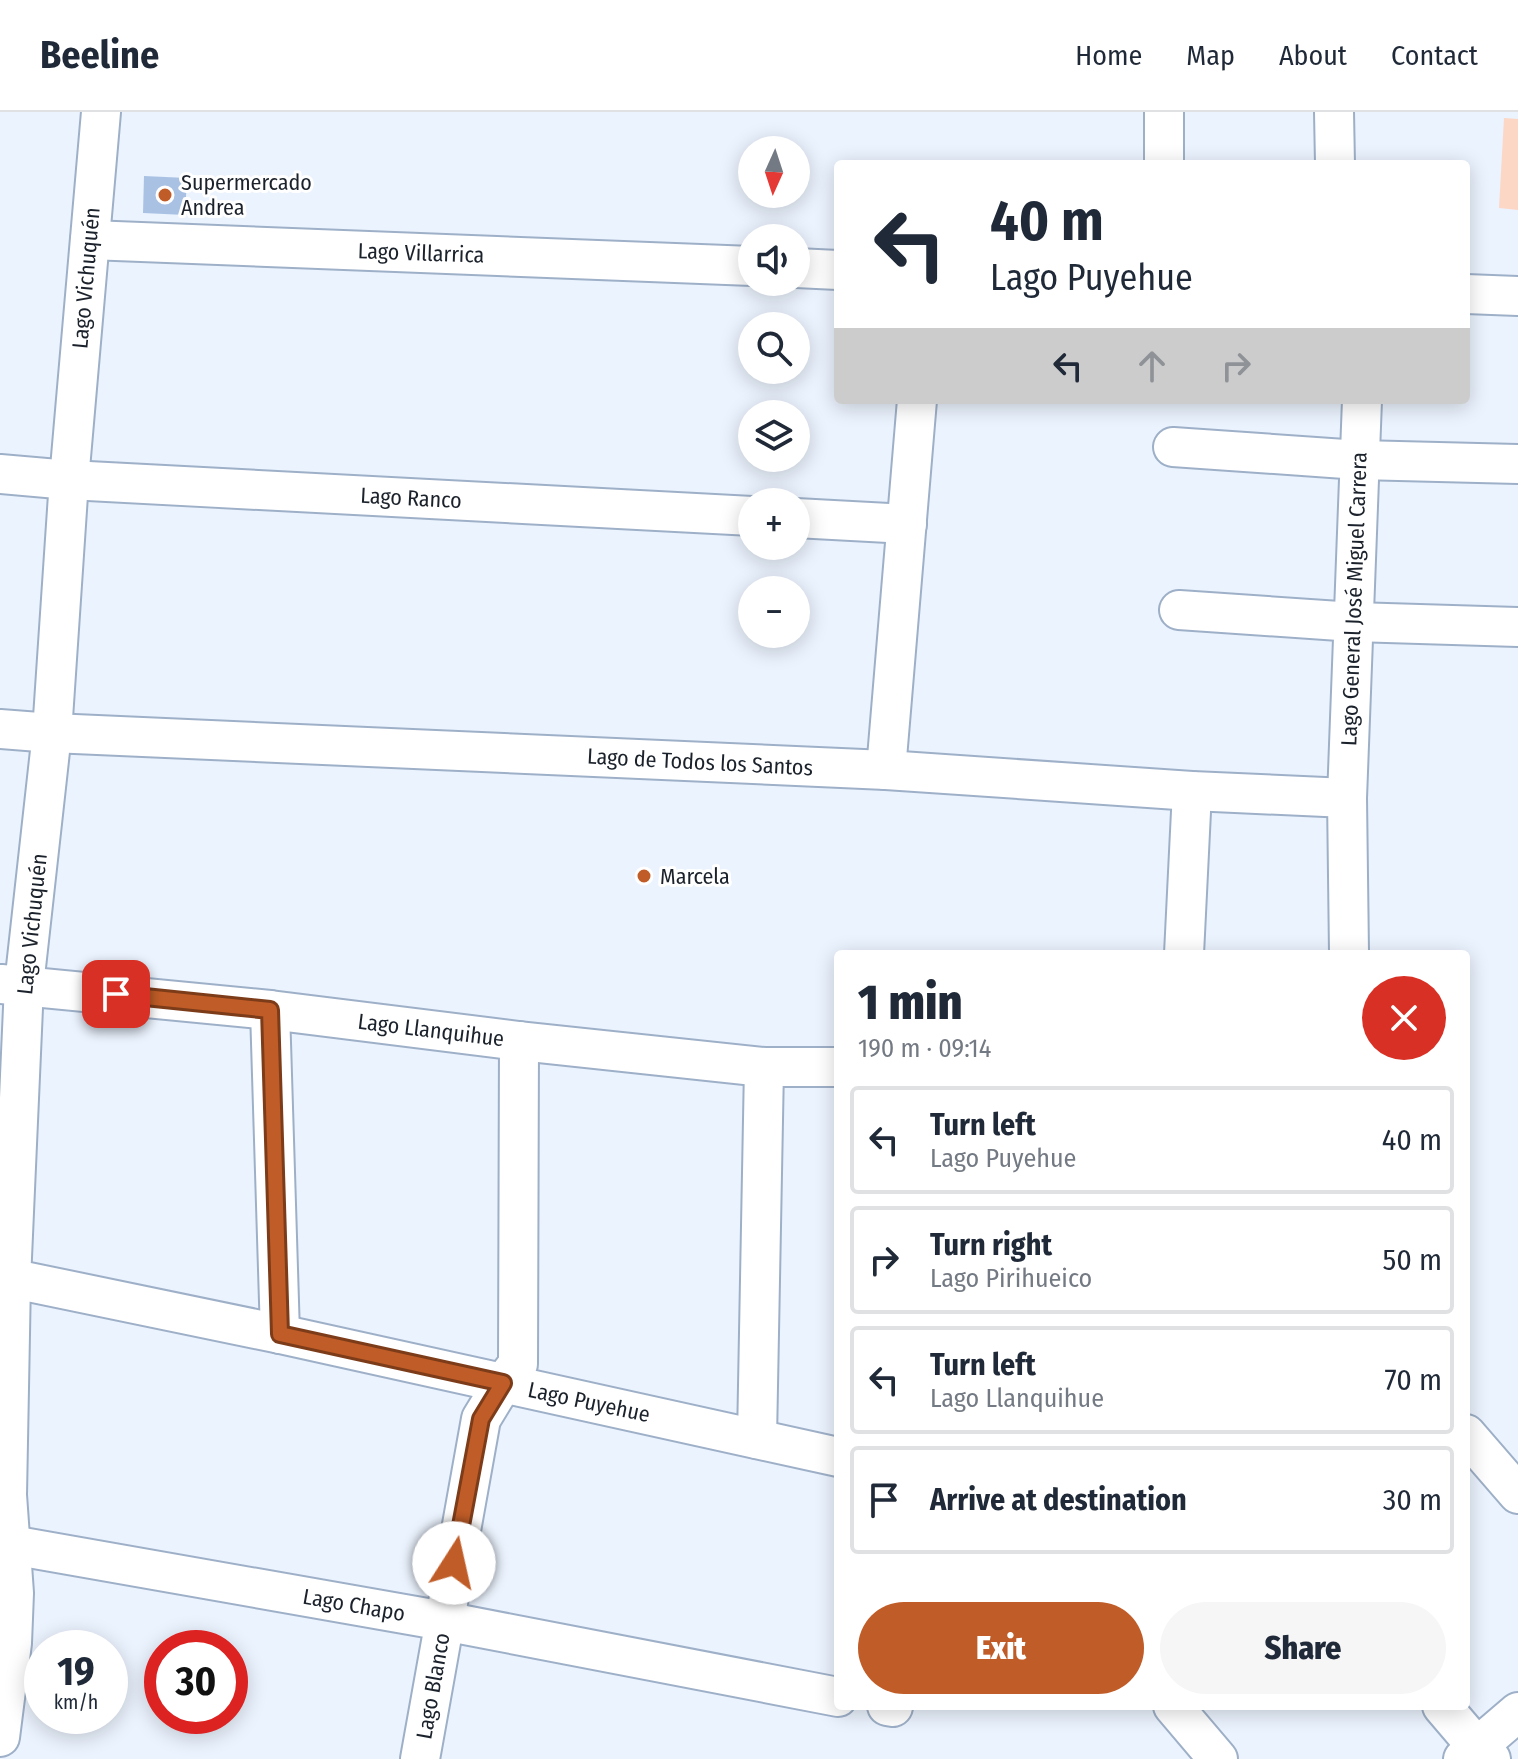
<!DOCTYPE html>
<html lang="en">
<head>
<meta charset="utf-8">
<style>
	:root { --surface:#fff; --page:#f6f6f7; --text:#1f2937; --muted:#747a83; --line:#e0e1e3; --accent:#c05c27 }
	body { margin:0; font-family:"Fira Sans Condensed",sans-serif; background:var(--page); color:var(--text); height:100vh; display:flex; flex-direction:column; font-size:30px; white-space:nowrap }
	* { box-sizing:border-box; margin:0 }
	p { font-size:26px; color:var(--muted) }
	.icon { flex:none; width:44px; height:44px; fill:none; stroke:currentColor; stroke-width:2; stroke-linecap:round; stroke-linejoin:round }
	.map { position:relative; flex:1; overflow:hidden }
	.panel { position:absolute; left:834px; top:838px; width:636px; height:760px; display:flex; flex-direction:column; background:var(--surface); border-radius:8px; box-shadow:0 4px 20px #0003 }
	.panel>* { flex:none }
	.top-card { position:absolute; left:834px; top:48px; width:636px; height:244px; border-radius:8px; box-shadow:0 4px 20px #0003; background:#fff; color:var(--text); overflow:hidden }
	.needle { width:52px; rotate:183deg }
	.buttons { position:absolute; left:738px; top:24px; display:grid; gap:16px }
	.buttons a { display:grid; place-items:center; width:72px; height:72px; border-radius:50%; background:var(--surface); box-shadow:0 4px 20px #0003; font-size:40px }
	.speed { position:absolute; left:24px; top:1518px; display:flex; gap:16px; font-size:40px; font-weight:700; text-align:center }
	.speed>* { display:grid; place-content:center; width:104px; height:104px; border-radius:50%; background:var(--surface); box-shadow:0 4px 20px #0003; line-height:1 }
	.speed small { font-size:20px; font-weight:400 }
	.speed .limit { border:12px solid #d22; background:#fff; color:#111 }
	.pin { position:absolute; display:grid; place-items:center; width:68px; height:68px; color:#fff; margin:-34px; border-radius:16px; box-shadow:0 4px 12px #0006 }
	.me { position:absolute; width:88px; margin:-44px; rotate:10deg; stroke-linejoin:round; filter:drop-shadow(0 0 6px #0008) }
	.turn { display:flex; align-items:center; gap:28px; height:168px; padding:0 24px; font-size:36px }
	.turn .icon { width:104px; height:104px; stroke-width:2.5 }
	.turn b { display:block; font-size:56px; line-height:68px }
	.lanes { display:flex; align-items:center; height:76px; padding:0 24px; background:#0003; justify-content:center; gap:40px; direction:ltr }
	.lanes .off { opacity:.35 }
	.round { display:grid; place-items:center; flex:none; width:84px; height:84px; border-radius:42px; background:var(--page) }
	.summary { display:flex; align-items:center; justify-content:space-between; height:136px; padding:0 24px }
	h1 { font-size:48px; font-weight:800; line-height:60px }
	.primary-button { display:flex; gap:16px; margin-top:auto; padding:16px 24px }
	.primary-button a { flex:1; height:92px; border-radius:48px; background:var(--accent); color:#fff; font-size:32px; font-weight:800; line-height:92px; text-align:center }
	.primary-button a+a { background:var(--page); color:var(--text) }
	ul { padding:0; list-style:none }
	li { display:flex; align-items:center; gap:24px; height:108px; margin:0 16px 12px; padding:0 8px; border:4px solid var(--line); border-radius:8px }
	li div { flex:1 }
	li b { display:block; font-size:30px }
	li em { font-style:normal }
	header { display:flex; align-items:center; gap:48px; box-sizing:border-box; height:112px; padding:0 40px; background:var(--surface); border-bottom:2px solid var(--line) }
	header strong { font-size:38px }
	nav { display:flex; gap:44px; margin-inline-start:auto; font-size:28px }
	.map>svg:first-child { display:block }
</style>
</head>
<body>
<header>
<strong>Beeline</strong>
<nav><a>Home</a><a>Map</a><a>About</a><a>Contact</a></nav>
</header>
<div class="map">
<svg width="1518" height="1647" viewBox="0 0 1518 1647">
	<rect width="100%" height="100%" fill="#ebf3fe"/>
	<path fill="#fcd7c6" d="M1504 6 1518 7V98L1499 96Z"/>
	<path fill="#a9c2e4" d="M144 64 187 66 185 103 143 101Z"/>
	<g fill="none" stroke-linecap="round" stroke-linejoin="round">
		<defs>
			<g id="minor">
				<path d="M1334 0 1335 52"/>
				<path d="M1164 52V0"/>
				<path d="M90 128 752 154"/>
				<path d="M796 156 838 158"/>
				<path d="M1466 182 1518 184"/>
				<path d="M1173 335 1359 348 1518 352"/>
				<path d="M0 362 69 368 752 404"/>
				<path d="M796 406 907 412"/>
				<path d="M1179 498 1354 510 1518 515"/>
				<path d="M0 617 52 621 886 658 1192 679 1347 686"/>
				<path d="M886 658 917 288"/>
				<path d="M1349 841 1347 686 1362 288"/>
				<path d="M1184 842 1192 679"/>
				<path d="M1 872 270 898 519 929 764 955H838"/>
				<path d="M270 898 280 1222"/>
				<path d="M0 1164 280 1222 838 1345"/>
				<path d="M1466 1322 1518 1382"/>
				<path d="M757 1327 764 955"/>
				<path d="M0 1431 444 1509 838 1585"/>
				<path d="M887 1594 893 1595"/>
				<path d="M1173 1594 1218 1647"/>
				<path d="M1442 1594 1477 1635 1491 1647"/>
				<path d="M0 1625 12 1531 14 1481 7 1383 11 1168 24 873 52 621 69 368 101 0"/>
				<path d="M420 1647 481 1307 503 1271 518 1252 519 929"/>
				<path d="M1463 1647 1518 1600"/>
			</g>
		</defs>
		<use href="#minor" stroke="#9eb0c8" stroke-width="42"/>
		<use href="#minor" stroke="#fff" stroke-width="38"/>
	</g>
	<g fill="none" stroke-linecap="round" stroke-linejoin="round">
		<defs>
			<path id="route" d="M116 882 270 898 280 1222 503 1271 481 1307 454 1451"/>
		</defs>
		<use href="#route" stroke="#7d3c19" stroke-width="20"/>
		<use href="#route" stroke="#c05c27" stroke-width="14"/>
	</g>
	<g fill="#c05c27" stroke="#fff" stroke-width="3">
		<circle cx="165" cy="83" r="8"/>
		<circle cx="644" cy="764" r="8"/>
	</g>
	<g text-anchor="middle" dominant-baseline="central" stroke-width="6" stroke-linejoin="round" paint-order="stroke">
		<g font-size="22" fill="#1b222b" stroke="#fff" text-anchor="start">
			<text x="181" y="70">Supermercado<tspan x="181" dy="25">Andrea</tspan></text>
			<text x="660" y="764">Marcela</text>
		</g>
		<g font-size="22" fill="#1b222b" stroke="#fff">
			<text transform="translate(421 141) rotate(2)">Lago Villarrica</text>
			<text transform="translate(86 166) rotate(-85)">Lago Vichuquén</text>
			<text transform="translate(411 386) rotate(3)">Lago Ranco</text>
			<text transform="translate(1354 487) rotate(-88)">Lago General José Miguel Carrera</text>
			<text transform="translate(700 650) rotate(3)">Lago de Todos los Santos</text>
			<text transform="translate(32 812) rotate(-84)">Lago Vichuquén</text>
			<text transform="translate(431 918) rotate(7)">Lago Llanquihue</text>
			<text transform="translate(589 1290) rotate(12)">Lago Puyehue</text>
			<text transform="translate(354 1493) rotate(10)">Lago Chapo</text>
			<text transform="translate(433 1574) rotate(-80)">Lago Blanco</text>
		</g>
	</g>
</svg>
<div class="buttons">
<a><svg class="needle" viewBox="-14 -14 28 28"><path d="M0-13l5 13h-10z" fill="#e53935"/><path d="M0 13l5-13h-10z" fill="#747a83"/></svg></a>
<a><svg class="icon" aria-label="sound" viewBox="0 0 24 24"><path d="M4 9h4l5-4v14l-5-4H4zM17 9q2 3 0 6"/></svg></a>
<a><svg class="icon" aria-label="search" viewBox="0 0 24 24"><circle cx="10" cy="10" r="6"/><path d="M15 15l6 6"/></svg></a>
<a><svg class="icon" aria-label="layers" viewBox="0 0 24 24"><path d="M12 4l9 5-9 5-9-5zM3 14l9 5 9-5"/></svg></a>
<a>+</a>
<a>−</a>
</div>
<div class="speed"><div>19<small>km/h</small></div><div class="limit">30</div></div>
<div class="pin" style="left:116px;top:882px;background:#d93025"><svg class="icon" aria-label="arrive" viewBox="0 0 24 24"><path d="M6 21V4h12l-3 4 3 4H6"/></svg></div>
<svg class="me" style="left:454px;top:1451px" viewBox="-20 -20 40 40"><circle r="19" fill="#fff"/><path d="M0-13L10 11 0 6-10 11z" fill="#c05c27"/></svg>
<div class="top-card">
<div class="turn"><svg class="icon" aria-label="left" viewBox="0 0 24 24"><path d="M17 20v-9H6M10 6l-5 5 5 5"/></svg><div><b>40 m</b>Lago Puyehue</div></div>
<div class="lanes"><svg class="icon" aria-label="left" viewBox="0 0 24 24"><path d="M17 20v-9H6M10 6l-5 5 5 5"/></svg><svg class="icon off" aria-label="ahead" viewBox="0 0 24 24"><path d="M12 20V5M6 11l6-6 6 6"/></svg><svg class="icon off" aria-label="right" viewBox="0 0 24 24"><path d="M7 20v-9h11M14 6l5 5-5 5"/></svg></div>
</div>
<section class="panel">
<div class="summary"><div><h1>1 min</h1><p>190 m · 09:14</p></div><a class="round" style="background:#d93025;color:#fff"><svg class="icon" aria-label="close" viewBox="0 0 24 24"><path d="M6 6l12 12M18 6L6 18"/></svg></a></div>
<ul>
<li><svg class="icon" aria-label="left" viewBox="0 0 24 24"><path d="M17 20v-9H6M10 6l-5 5 5 5"/></svg><div><b>Turn left</b><p>Lago Puyehue</p></div><em>40 m</em></li>
<li><svg class="icon" aria-label="right" viewBox="0 0 24 24"><path d="M7 20v-9h11M14 6l5 5-5 5"/></svg><div><b>Turn right</b><p>Lago Pirihueico</p></div><em>50 m</em></li>
<li><svg class="icon" aria-label="left" viewBox="0 0 24 24"><path d="M17 20v-9H6M10 6l-5 5 5 5"/></svg><div><b>Turn left</b><p>Lago Llanquihue</p></div><em>70 m</em></li>
<li><svg class="icon" aria-label="arrive" viewBox="0 0 24 24"><path d="M6 21V4h12l-3 4 3 4H6"/></svg><div><b>Arrive at destination</b></div><em>30 m</em></li>
</ul>
<div class="primary-button"><a>Exit</a><a>Share</a></div>
</section>
</div>
</body>
</html>
